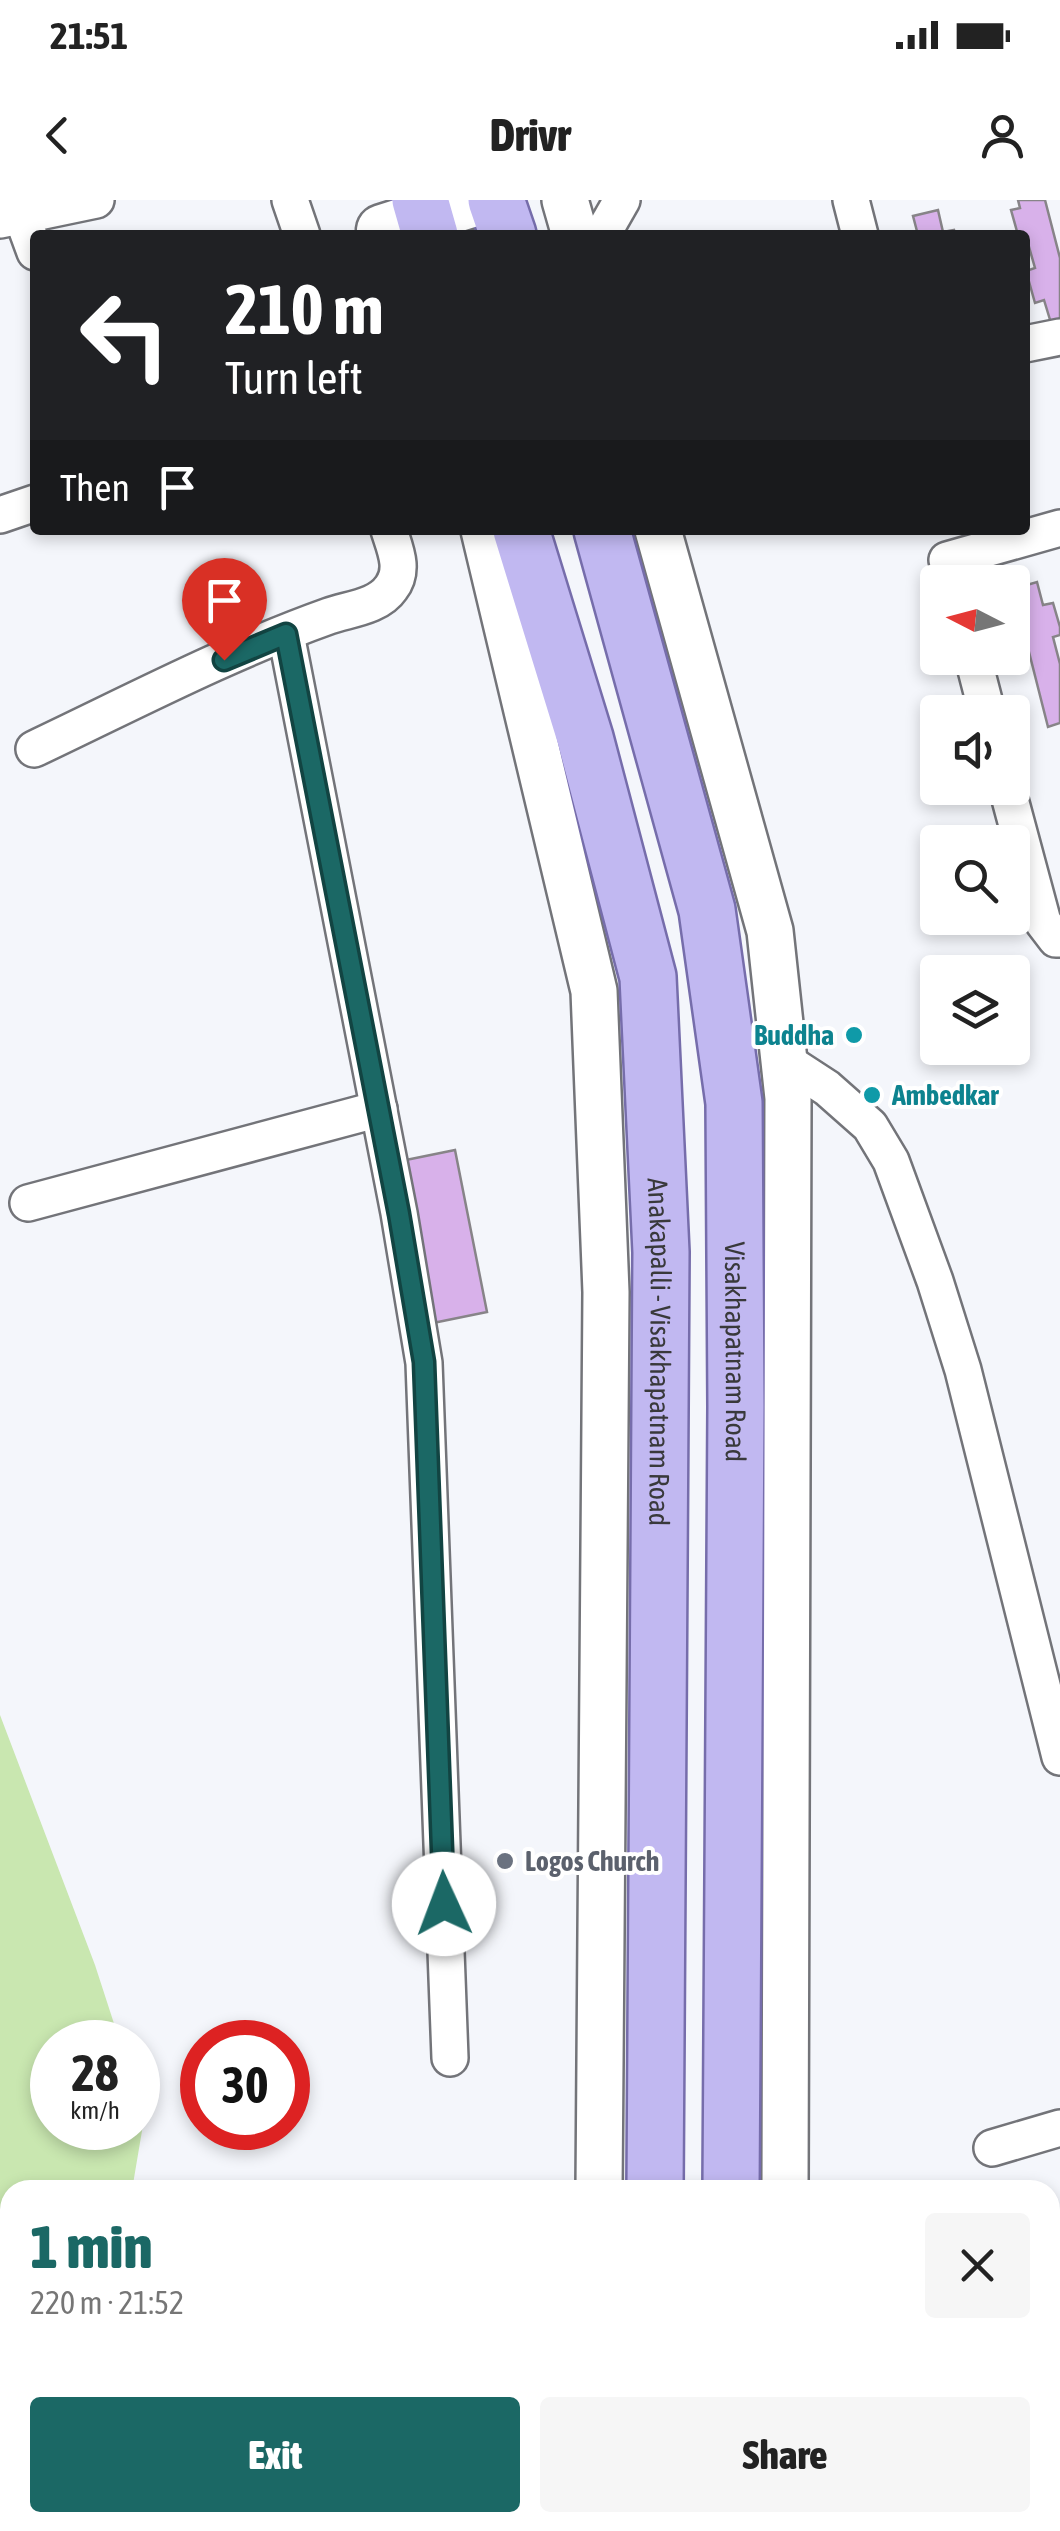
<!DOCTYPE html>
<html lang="en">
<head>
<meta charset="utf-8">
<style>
	:root { --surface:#fff; --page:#f6f6f6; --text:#222; --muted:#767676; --accent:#1b6865 }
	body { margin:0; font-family:"Asap Condensed",sans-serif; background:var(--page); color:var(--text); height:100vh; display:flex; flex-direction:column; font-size:38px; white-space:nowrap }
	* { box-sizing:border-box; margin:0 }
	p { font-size:32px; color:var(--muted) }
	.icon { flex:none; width:55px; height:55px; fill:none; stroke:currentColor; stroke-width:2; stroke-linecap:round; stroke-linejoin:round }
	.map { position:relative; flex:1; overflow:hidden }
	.details { position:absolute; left:0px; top:1980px; width:1060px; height:352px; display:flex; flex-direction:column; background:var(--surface); border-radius:30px 30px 0 0; box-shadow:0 5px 15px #0003 }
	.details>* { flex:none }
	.top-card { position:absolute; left:30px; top:30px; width:1000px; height:305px; border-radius:10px; box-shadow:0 5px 15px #0003; background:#202124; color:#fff; overflow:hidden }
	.needle { width:65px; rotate:276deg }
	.fabs { position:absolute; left:920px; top:365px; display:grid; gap:20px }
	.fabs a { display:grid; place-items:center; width:110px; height:110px; border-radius:10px; background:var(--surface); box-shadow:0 5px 15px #0003; font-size:50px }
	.speed { position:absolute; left:30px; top:1820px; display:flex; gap:20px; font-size:50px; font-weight:700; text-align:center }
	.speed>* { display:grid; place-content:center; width:130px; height:130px; border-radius:50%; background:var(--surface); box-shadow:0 5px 15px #0003; line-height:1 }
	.speed small { font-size:25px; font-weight:400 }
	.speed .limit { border:15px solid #d22; background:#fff; color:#111 }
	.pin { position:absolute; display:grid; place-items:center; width:85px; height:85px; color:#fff; margin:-102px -42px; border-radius:50% 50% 50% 0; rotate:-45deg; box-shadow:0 0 10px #0007 }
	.pin .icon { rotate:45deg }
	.me { position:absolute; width:110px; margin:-55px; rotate:358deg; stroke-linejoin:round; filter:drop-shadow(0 0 8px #0008) }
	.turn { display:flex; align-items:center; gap:35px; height:210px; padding:0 30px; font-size:45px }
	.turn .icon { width:130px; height:130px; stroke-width:2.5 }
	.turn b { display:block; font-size:70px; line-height:85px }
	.then { display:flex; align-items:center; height:95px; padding:0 30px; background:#0003; gap:20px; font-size:38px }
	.round { display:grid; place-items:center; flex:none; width:105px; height:105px; border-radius:10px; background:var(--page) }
	.overview { display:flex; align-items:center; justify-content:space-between; height:170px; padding:0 30px }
	h1 { font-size:60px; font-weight:800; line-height:75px; color:var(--accent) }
	.action { display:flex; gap:20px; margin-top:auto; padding:20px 30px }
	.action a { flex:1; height:115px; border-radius:10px; background:var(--accent); color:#fff; font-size:40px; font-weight:800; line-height:115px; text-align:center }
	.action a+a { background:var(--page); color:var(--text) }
	.status { display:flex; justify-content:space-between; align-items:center; height:70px; padding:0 50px; background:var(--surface); direction:ltr }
	.status svg { height:28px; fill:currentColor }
	header { display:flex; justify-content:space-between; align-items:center; height:130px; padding:0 30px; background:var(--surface); font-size:45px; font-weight:800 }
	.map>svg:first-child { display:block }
</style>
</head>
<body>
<div class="status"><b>21:51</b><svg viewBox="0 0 49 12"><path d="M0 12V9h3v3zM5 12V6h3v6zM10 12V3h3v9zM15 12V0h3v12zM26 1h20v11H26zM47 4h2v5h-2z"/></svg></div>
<header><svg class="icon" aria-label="back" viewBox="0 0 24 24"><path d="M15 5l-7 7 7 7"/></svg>Drivr<svg class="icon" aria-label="person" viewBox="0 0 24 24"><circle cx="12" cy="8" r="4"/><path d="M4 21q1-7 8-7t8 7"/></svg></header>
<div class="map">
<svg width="1060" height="2331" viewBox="0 0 1060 2331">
	<rect width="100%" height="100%" fill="#f4f6fb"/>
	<path fill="#c9e7b0" d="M0 1515 95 1765 120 1842H52V1928H138V1899L144 1919 132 1990H10V2322L79 2323 77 2331H0Z"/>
	<g fill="#d8b1ea" stroke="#878488" stroke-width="2.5">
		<path d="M1018 0H1045L1060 58V120L1051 123 1044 100 1035 103 1026 71 1035 68 1027 40 1025 35H1018L1011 10 1020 8Z"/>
		<path d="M938 10 943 32 954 30 955 35H918L913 16Z"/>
		<path d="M1037 382 1043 405 1053 403 1060 427V435L1053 437 1060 464V523L1048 527 1013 389Z"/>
		<path d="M455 950 487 1112 433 1123 401 961Z"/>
	</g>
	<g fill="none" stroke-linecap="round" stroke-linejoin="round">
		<defs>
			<g id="minor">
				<path d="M16 0 35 52"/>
				<path d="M290 0 302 35"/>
				<path d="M851 0 860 35"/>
				<path d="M0 20 96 0"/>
				<path d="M602 35 622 0"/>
				<path d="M1025 144 1060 137"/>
				<path d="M0 315 35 303"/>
				<path d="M947 360 1060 328"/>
				<path d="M286 434 399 1013 424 1163 450 1858"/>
				<path d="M973 458 987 512"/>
				<path d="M34 549C131 503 228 452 329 416 349 409 378 407 391 388 405 370 395 349 389 330"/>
				<path d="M1007 588 1043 722 1056 739H1060"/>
				<path d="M784 860 827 888 870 926 891 961 935 1081 963 1170 1060 1557"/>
				<path d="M28 1003 379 909"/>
				<path d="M992 1948 1060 1928"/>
				<path d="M1050 2051 1060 2087"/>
				<path d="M1050 2223 1060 2221"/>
				<path d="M532 2331 533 2322"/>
			</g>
			<g id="tertiary">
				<path d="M565 0 575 35"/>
				<path d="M484 330 594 791 606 1092 599 1990"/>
				<path d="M658 330 770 731 788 898 785 1990"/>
				<path d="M594 2331V2322"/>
				<path d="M784 2331V2322"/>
			</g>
			<path id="secondary" d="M382 30 478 0"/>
			<g id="primary">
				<path d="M420 0 430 35"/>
				<path d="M496 0 508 35"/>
				<path id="s1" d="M521 330 585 538 648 777 661 1052 655 1990"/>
				<path id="s2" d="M602 330 707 710 734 903 736 1206 731 1990"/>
				<path d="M654 2331V2322"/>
				<path d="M728 2331V2322"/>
			</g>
		</defs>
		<use href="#minor" stroke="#737479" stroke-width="40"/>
		<use href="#tertiary" stroke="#737479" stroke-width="50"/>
		<use href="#secondary" stroke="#737479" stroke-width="55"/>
		<use href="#primary" stroke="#766dab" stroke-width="60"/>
		<use href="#minor" stroke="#fff" stroke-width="35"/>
		<use href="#tertiary" stroke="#fff" stroke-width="45"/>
		<use href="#secondary" stroke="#fff" stroke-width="50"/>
		<use href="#primary" stroke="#c1b8f1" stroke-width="55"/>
	</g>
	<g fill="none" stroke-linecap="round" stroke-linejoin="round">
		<defs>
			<path id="route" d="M224 460 286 434 399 1014 424 1162 444 1704"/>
		</defs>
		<use href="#route" stroke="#124442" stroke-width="25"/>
		<use href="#route" stroke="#1b6865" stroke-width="18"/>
	</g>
	<g fill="#0f9aa8" stroke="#fff" stroke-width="4">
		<circle cx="854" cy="835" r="10"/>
		<circle cx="872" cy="895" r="10"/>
	</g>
	<circle fill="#6b7280" stroke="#fff" stroke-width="4" cx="505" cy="1661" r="10"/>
	<g text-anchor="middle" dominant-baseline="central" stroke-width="8" stroke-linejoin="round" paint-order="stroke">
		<g font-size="28" font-weight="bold" fill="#0d838f" stroke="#fff" text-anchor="end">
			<text x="834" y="835">Buddha</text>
			<text x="892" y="895" text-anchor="start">Ambedkar</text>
		</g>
		<g font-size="28" fill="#39393b" stroke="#fff">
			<text stroke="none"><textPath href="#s1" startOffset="840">Anakapalli - Visakhapatnam Road</textPath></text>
			<text stroke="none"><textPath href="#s2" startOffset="838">Visakhapatnam Road</textPath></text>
		</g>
		<g font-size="28" font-weight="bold" fill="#5b616d" stroke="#fff" text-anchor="start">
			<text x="525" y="1661">Logos Church</text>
		</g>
	</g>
</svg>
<div class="fabs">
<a><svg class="needle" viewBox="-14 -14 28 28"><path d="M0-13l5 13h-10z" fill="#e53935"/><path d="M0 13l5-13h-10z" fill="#767676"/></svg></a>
<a><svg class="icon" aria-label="sound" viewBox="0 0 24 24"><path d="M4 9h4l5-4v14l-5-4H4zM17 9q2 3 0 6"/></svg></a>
<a><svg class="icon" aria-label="search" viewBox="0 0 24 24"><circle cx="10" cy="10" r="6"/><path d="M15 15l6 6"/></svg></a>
<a><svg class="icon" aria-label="layers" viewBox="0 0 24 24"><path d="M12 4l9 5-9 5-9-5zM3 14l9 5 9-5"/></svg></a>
</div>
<div class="speed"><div>28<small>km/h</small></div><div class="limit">30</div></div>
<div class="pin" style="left:224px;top:460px;background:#d93025"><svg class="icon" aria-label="arrive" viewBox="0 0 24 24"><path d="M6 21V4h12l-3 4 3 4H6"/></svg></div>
<svg class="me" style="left:444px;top:1704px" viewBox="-20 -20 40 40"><circle r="19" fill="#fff"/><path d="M0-13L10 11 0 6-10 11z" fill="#1b6865"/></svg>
<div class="top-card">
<div class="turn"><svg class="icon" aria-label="left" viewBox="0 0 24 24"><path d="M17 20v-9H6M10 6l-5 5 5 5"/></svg><div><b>210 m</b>Turn left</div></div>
<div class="then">Then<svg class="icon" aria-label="arrive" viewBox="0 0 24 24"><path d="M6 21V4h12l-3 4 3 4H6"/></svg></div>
</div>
<section class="details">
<div class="overview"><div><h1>1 min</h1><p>220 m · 21:52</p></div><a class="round"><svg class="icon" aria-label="close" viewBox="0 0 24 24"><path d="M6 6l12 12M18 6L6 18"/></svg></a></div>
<div class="action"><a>Exit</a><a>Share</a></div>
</section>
</div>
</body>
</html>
